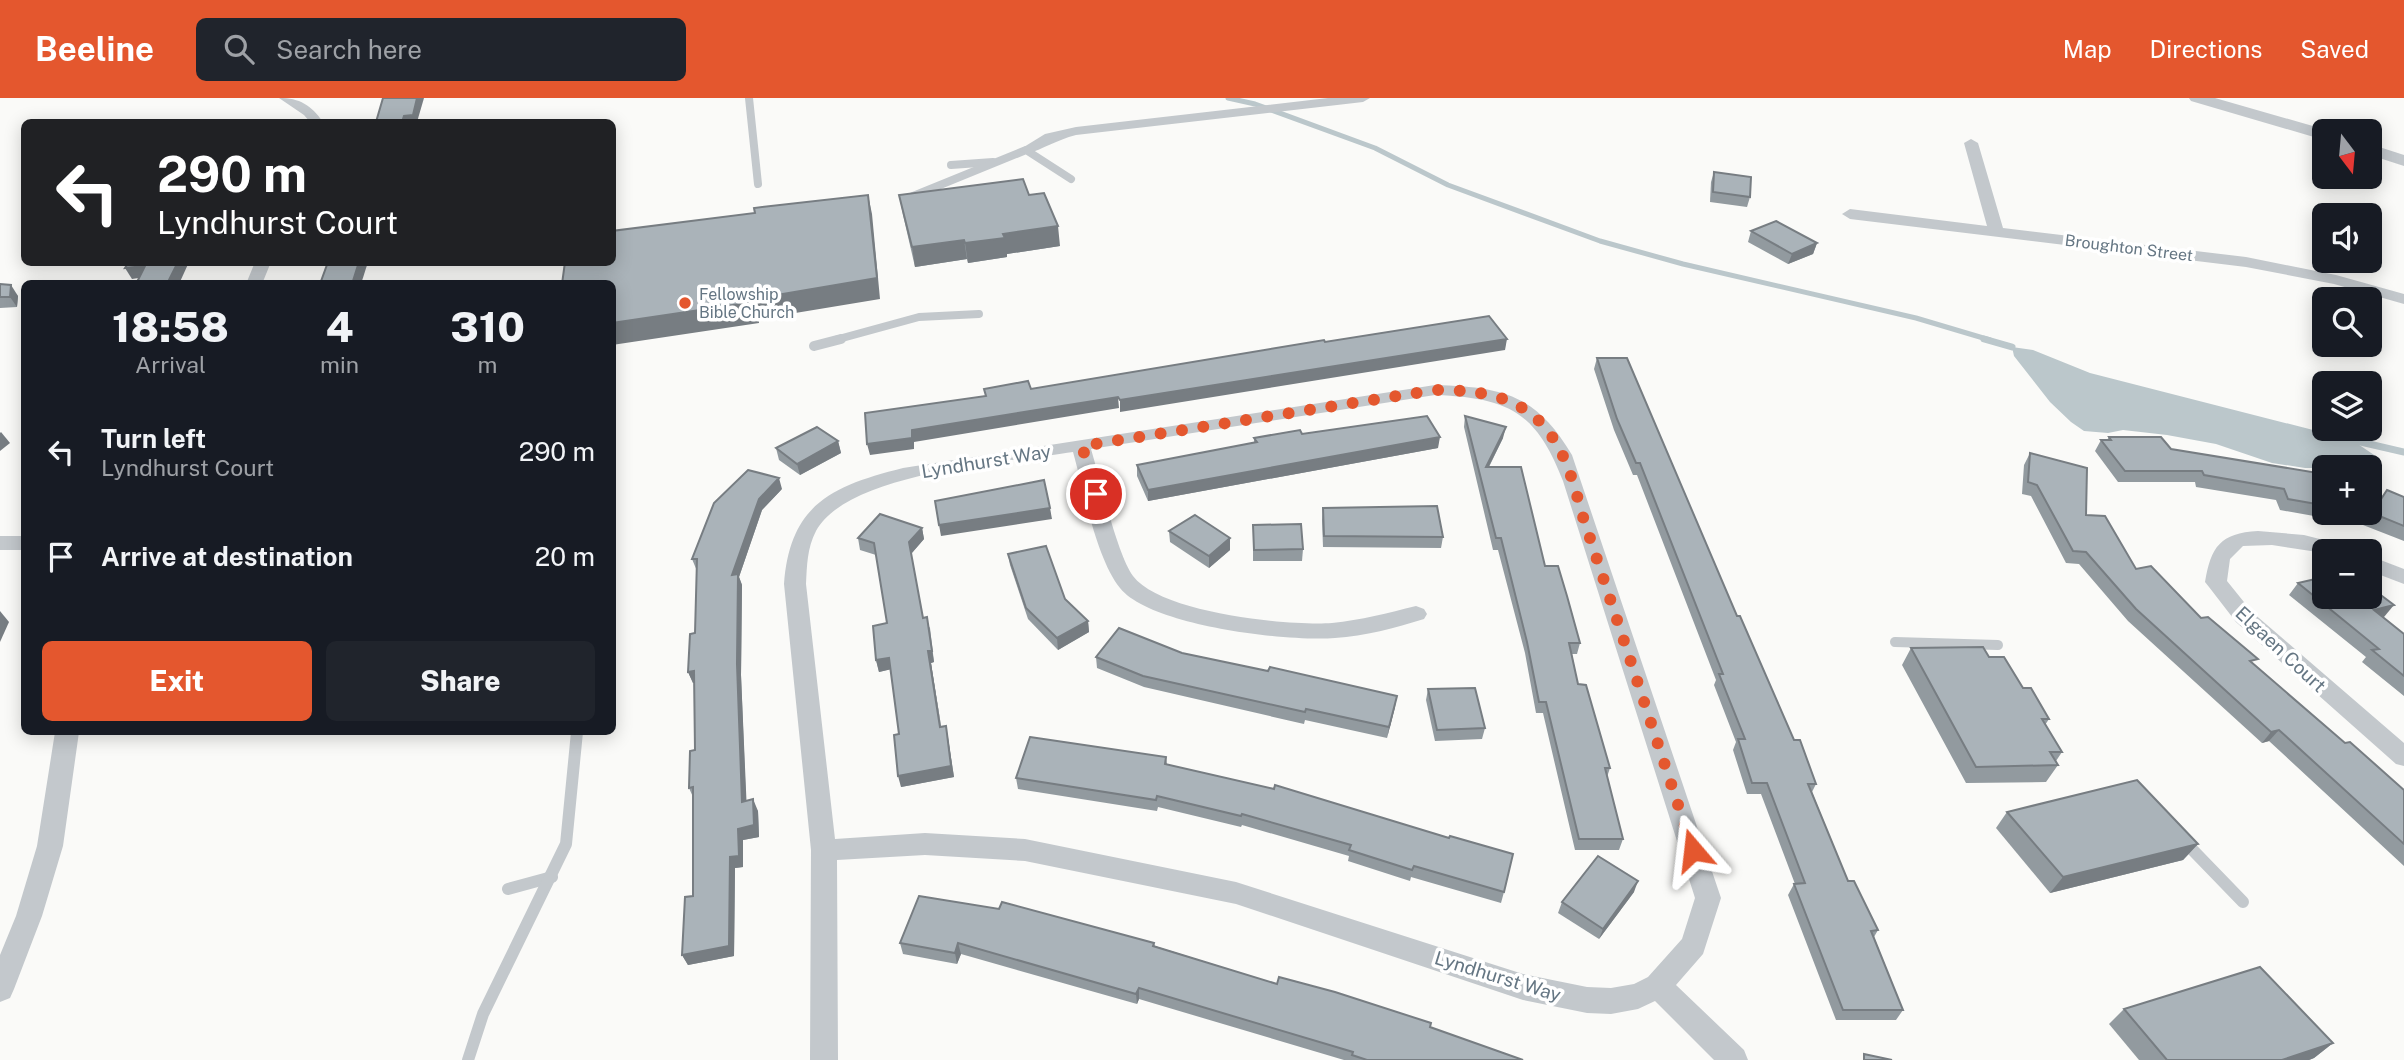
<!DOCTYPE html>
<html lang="en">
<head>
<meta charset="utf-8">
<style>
	:root { --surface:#171b24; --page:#20242c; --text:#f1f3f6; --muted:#9ea1a6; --accent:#e4572e }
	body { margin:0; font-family:"Public Sans",sans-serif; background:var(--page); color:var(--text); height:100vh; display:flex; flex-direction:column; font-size:26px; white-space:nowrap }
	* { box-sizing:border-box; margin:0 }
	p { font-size:23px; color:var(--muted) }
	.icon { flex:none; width:38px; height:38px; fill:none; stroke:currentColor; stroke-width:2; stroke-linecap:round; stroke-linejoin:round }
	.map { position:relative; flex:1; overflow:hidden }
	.side { position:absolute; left:21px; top:182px; width:595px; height:455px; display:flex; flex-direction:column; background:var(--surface); border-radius:10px; box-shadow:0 4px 18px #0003 }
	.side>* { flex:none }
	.top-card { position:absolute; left:21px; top:21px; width:595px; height:147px; border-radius:10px; box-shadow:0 4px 18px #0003; background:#202124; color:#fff; overflow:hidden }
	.needle { width:46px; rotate:164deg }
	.tools { position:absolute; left:2312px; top:21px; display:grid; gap:14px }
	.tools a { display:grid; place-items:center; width:70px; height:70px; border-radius:10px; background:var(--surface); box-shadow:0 4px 18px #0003; font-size:35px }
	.pin { position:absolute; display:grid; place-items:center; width:60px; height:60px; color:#fff; margin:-30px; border:4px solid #fff; border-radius:50%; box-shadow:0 2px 7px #0007 }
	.me { position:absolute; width:77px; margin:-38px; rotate:343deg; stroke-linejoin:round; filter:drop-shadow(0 0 5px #0008) }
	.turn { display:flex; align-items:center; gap:24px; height:147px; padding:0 21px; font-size:32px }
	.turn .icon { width:91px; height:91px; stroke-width:2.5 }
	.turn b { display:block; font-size:49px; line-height:60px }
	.eta { display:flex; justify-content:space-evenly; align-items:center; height:119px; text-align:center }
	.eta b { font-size:42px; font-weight:800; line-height:49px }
	.primary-button { display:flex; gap:14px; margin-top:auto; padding:14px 21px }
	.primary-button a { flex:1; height:80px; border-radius:10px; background:var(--accent); color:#fff; font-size:28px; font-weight:800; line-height:80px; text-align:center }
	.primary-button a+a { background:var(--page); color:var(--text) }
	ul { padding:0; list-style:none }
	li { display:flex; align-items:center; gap:21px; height:105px; padding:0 21px }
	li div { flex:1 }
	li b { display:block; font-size:26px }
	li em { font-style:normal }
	header { display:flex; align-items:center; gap:42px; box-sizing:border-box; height:98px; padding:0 35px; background:var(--accent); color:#fff }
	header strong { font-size:33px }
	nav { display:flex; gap:38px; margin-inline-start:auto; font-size:24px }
	.search { width:490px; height:63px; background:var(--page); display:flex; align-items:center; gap:18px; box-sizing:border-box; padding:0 24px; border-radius:10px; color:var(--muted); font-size:26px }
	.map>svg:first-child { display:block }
</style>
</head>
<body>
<header>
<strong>Beeline</strong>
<div class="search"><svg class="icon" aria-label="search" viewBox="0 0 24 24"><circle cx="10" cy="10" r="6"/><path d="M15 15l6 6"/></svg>Search here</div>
<nav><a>Map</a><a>Directions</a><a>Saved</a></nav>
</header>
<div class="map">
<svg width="2404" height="962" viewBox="0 0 2404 962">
	<rect width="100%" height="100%" fill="#fafaf8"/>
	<path fill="#bbc7cb" d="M2012 249 2033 252 2090 275 2352 342 2380 361 2376 369 2370 370H2305L2272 365 2216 346 2167 337 2123 332 2108 335 2084 333 2071 324 2050 304 2014 258Z"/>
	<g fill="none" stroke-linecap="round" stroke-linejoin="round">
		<path stroke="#bbc7cb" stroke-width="5" d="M1228 0 1255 6 1375 50 1448 87 1600 143 1683 166 1916 220 1990 242"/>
		<g stroke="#bbc7cb" stroke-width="7">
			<path d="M1984 241 2012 249"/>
			<path d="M2352 342 2404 354"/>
		</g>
		<g stroke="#c3c8cc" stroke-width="8">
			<path d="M749 0 758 86"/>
			<path d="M951 67 993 64"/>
			<path d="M913 98 1026 52 1071 81"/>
			<path d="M835 242 919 219 979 216"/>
		</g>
		<g stroke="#c3c8cc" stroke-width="10">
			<path d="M814 248 841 241"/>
			<path d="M1895 544 1998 547"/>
		</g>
		<g stroke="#c3c8cc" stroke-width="12">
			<path d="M2183 742 2243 804"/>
			<path d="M508 791 552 779"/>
			<path d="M468 962 483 916 566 746 577 634"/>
		</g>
		<g fill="#c3c8cc" fill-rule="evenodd">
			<path d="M279 0C300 0 311 7 323 24H310L304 17Z"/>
			<path d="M1328 0H1370L1363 4 1076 37C1056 42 1044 51 1026 56L1019 52 1045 36 1076 29Z"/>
			<path d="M1971 41 1978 45 2003 130 2246 159 2336 177 2404 196V206L2334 186 2246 169 1850 121 1842 116 1850 111 1987 128 1964 45Z"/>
			<path d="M255 164H271L262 186H246Z"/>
			<path d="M1435 287C1502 289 1536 296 1572 357L1721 800 1703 856 1676 887 1744 952 1748 962H1714L1655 903 1638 911 1611 916 1587 915 1523 902 1236 806 1025 763 925 757 837 762 838 962H810L811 752 784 486C790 406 832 388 903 370ZM1435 297C1508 300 1536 313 1563 383L1695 800 1682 841 1648 879 1634 886 1611 890 1587 889 1523 876 1236 784 1025 741 925 735 835 741 806 486C807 468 807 450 816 433 848 374 1010 364 1073 354 1084 393 1096 460 1120 490 1150 528 1288 544 1335 540 1365 538 1395 530 1424 521L1427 516 1424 511 1416 508C1388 515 1361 522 1332 525 1287 528 1161 515 1133 478 1117 456 1100 381 1091 351Z"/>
			<path d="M2258 433 2304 437 2347 448 2350 453 2324 455 2272 447 2243 448 2230 461 2227 483 2252 514 2404 645V668L2396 666 2236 524 2209 489 2205 484C2211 449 2220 435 2258 433Z"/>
			<rect x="0" y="438" width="24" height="14"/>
			<path d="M2370 458 2404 471V486L2370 473Z"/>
			<path d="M55 634H79L63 748 42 818 14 891 10 900 0 904V857L16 818 37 748Z"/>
		</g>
		<g fill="#c3c8cc" fill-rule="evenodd">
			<path d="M2189 0H2215L2330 33H2324V42L2191 3Z"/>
			<path d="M2370 46 2404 57V68L2370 57Z"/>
		</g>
	</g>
	<g fill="#929a9f">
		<path d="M1714 74 1750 99 1747 109 1710 104 1711 84Z"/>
		<path d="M899 97H1029L1060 148 1007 156V159L968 165 967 161 915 169 903 117Z"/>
		<path d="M1751 133 1817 145 1813 156 1788 166 1748 144Z"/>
		<path d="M0 186 18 198 17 209 0 210Z"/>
		<path d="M1597 260 1737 518 1794 642 1816 686 1812 694 1848 783 1878 832 1874 839 1903 912 1896 922H1836L1788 797 1794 786H1795L1761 696H1747L1733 652 1736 644 1714 587 1716 582 1637 377H1633L1614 332 1594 271Z"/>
		<path d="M1465 318 1503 340 1489 369 1545 468 1580 545 1577 556H1572L1578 586 1610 670 1607 679 1623 741 1619 752H1575L1543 615H1536L1525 555 1498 452H1493L1464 329Z"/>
		<path d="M1302 336 1438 350 1148 403 1137 378V367L1254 345V340Z"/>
		<path d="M2109 339 2171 351 2324 376V410L2321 409 2314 418 2280 412 2276 402 2196 389 2195 384H2118L2095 353 2101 342H2107Z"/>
		<path d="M838 343 841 355 800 377 779 362 776 350Z"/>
		<path d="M2030 355 2136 471 2201 520 2345 645 2404 692V768L2269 643 2262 645 2128 523 2079 466 2066 465 2031 398 2022 396 2024 367Z"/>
		<path d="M782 391 762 412 739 479 742 487 741 577 746 703 758 713 759 739 743 742V769L735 770 734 858 688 867 682 857 693 798V699L689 690 695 652 694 585H693L688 574 695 535 697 473 692 461Z"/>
		<path d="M2387 392 2404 399V443L2363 427 2378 404Z"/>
		<path d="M1323 410 1443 439 1441 450 1323 449 1322 422Z"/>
		<path d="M2335 415H2349L2346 419Z"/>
		<path d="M1253 427 1303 451 1302 463H1253Z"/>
		<path d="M922 430 924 441 911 456 923 520 930 530 934 564 931 565 941 629 948 639 954 679 901 689 899 636 891 571 879 574 876 562 887 525 876 457 860 452 858 440Z"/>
		<path d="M1169 433 1230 440V452L1209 470 1170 444Z"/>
		<path d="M1008 456 1065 501 1088 523 1089 534 1058 552 1028 521 1010 467Z"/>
		<path d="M2298 485 2384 519H2382L2404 536V598L2362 564 2366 559 2289 497Z"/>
		<path d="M1911 550 1989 559 2023 590 2049 621 2045 627 2062 654 2056 663 2058 667 2046 684 1966 685 1902 567Z"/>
		<path d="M1182 555 1395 609 1387 640 1305 622 1304 626 1144 589 1097 570 1096 559Z"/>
		<path d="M1428 591 1485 630 1482 641 1435 643 1426 602Z"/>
		<path d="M1166 659 1167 666 1504 794 1501 805 1411 779 1410 783 1348 763 1349 758 1242 727 1241 729 1158 709 1157 713 1018 691 1016 680Z"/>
		<path d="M2007 714 2198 746 2183 762 2050 795 1996 730Z"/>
		<path d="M1634 794 1599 841 1558 815 1562 804Z"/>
		<path d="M900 845H1154L1155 848 1277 886 1430 929 1523 962H1344L1139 901 1137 906 961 856 957 866 903 856Z"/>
		<path d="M2124 911 2333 945 2314 960 2309 962H2139L2109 926Z"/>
	</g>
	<g fill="#777d82">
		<path d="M417 0H424L417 24H402L404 18Z"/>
		<path d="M868 97 872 116 880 201 759 221V225L612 247V225Z"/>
		<path d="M1058 128 1060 148 1007 156V159L968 165 965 145 1003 136Z"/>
		<path d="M964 142 967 161 915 169 912 149Z"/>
		<path d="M1817 145 1813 156 1788 166 1792 156Z"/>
		<path d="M178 164H189L179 186H167Z"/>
		<path d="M359 164H368L361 186H352Z"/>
		<path d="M145 168 151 178 132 181 125 170Z"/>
		<path d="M11 187 18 198 17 209 10 199Z"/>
		<path d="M1507 241 1505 252 1120 314V302Z"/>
		<path d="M1118 299 1119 310 914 344V351L870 357 867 346 912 332Z"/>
		<path d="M1506 329 1503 340 1483 380 1486 369Z"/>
		<path d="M1 334 10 345 0 353V335Z"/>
		<path d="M1440 339 1438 350 1148 403V392Z"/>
		<path d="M838 343 841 355 800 377 797 366Z"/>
		<path d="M779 380 782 391 762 412 739 479 742 487 741 577 747 715 742 704 732 477 759 401Z"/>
		<path d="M1050 410 1052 421 941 438 939 427Z"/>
		<path d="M922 430 924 441 911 456 909 444Z"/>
		<path d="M1230 440V452L1209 470V458Z"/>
		<path d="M2394 507 2384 519 2364 524 2374 512Z"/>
		<path d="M0 513 9 524 0 544Z"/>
		<path d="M927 519 934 564 931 565 943 640 928 553Z"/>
		<path d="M1088 523 1089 534 1058 552 1057 540Z"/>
		<path d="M889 560 892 571 879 574 876 562Z"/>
		<path d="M694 573 699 584 693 585 688 574Z"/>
		<path d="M1397 598 1395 609 1387 640 1389 629Z"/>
		<path d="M946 628 954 679 901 689 898 678Z"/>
		<path d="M2279 632 2269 643 2262 645 2271 634Z"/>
		<path d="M753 701 758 713 759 739 743 742V769L735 770 734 858 688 867 682 857 730 759 738 731Z"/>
		<path d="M2198 746 2183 762 2050 795 2063 779Z"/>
		<path d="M1638 783 1634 794 1599 841 1603 831Z"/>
		<path d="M958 845 961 856 957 866 955 855Z"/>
		<path d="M1139 890V901L1137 906 1136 896Z"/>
		<path d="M2333 945 2314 960 2309 962H2282Z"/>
	</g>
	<g fill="#aab3b9" stroke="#777d82" stroke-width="2">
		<path d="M383 0H417L413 17 404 18 402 24H376Z"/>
		<path d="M1714 74 1751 79 1750 99 1713 94Z"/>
		<path d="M1023 81 1029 97 1044 95 1058 128 1003 136 1005 140 965 145 964 142 912 149 899 97Z"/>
		<path d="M868 97 877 180 753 201 754 204 612 225V186H562L565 164H612V133L755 115 754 110Z"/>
		<path d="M1776 123 1817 145 1792 156 1751 133Z"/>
		<path d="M129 164H178L167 186H136L145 168 125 170Z"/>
		<path d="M328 164H359L352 186H320Z"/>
		<path d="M0 186 11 187 10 199H0Z"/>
		<path d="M1489 218 1507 241 1120 302 1118 299 912 332V340L867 346 865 315 986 298 984 291 1028 283 1031 291 1324 242 1325 244Z"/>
		<path d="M1597 260H1627L1737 518H1740L1794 642H1800L1816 686H1808L1848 783H1854L1878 832 1871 833 1903 912H1843L1794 786 1805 785 1767 685H1752L1738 641H1745L1719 576H1723L1640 365H1636L1617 321Z"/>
		<path d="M1427 318 1440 339 1148 392 1137 367 1257 344 1254 340 1300 332 1302 336Z"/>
		<path d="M1465 318 1506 329 1486 369H1521L1545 468H1558L1567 498 1580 545H1569L1578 586 1586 587 1610 670H1605L1623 741H1579L1546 604H1539L1527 544 1501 440H1496Z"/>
		<path d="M817 329 838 343 797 366 776 350Z"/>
		<path d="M2109 339H2161L2171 351 2324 376V396L2316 392 2322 407 2288 401 2284 391 2204 377 2202 373H2125L2101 342H2111Z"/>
		<path d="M2030 355 2087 370 2086 417 2105 418 2136 471 2151 468 2201 520 2208 519 2258 561 2250 563 2345 645 2350 644 2404 692V746L2279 632 2271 634 2136 511 2086 454 2073 453 2037 387 2028 384Z"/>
		<path d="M748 372 779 380 759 401 732 477 738 476 737 566 742 704 753 701 754 727 738 731 739 758 730 759 729 848 682 857 685 799 693 798V689L689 690 690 653 695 652 694 573 688 574 690 536 695 535 697 461H692L714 405Z"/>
		<path d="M1044 382 1050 410 939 427 935 403Z"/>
		<path d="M2387 392 2404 399V428L2372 415Z"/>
		<path d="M1437 408 1443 439 1324 438 1323 410Z"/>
		<path d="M880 416 922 430 909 444 923 520 927 519 932 553H928L940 629 946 628 951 668 898 678 894 637 899 636 889 560 876 562 873 528 887 525 874 445 858 440Z"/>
		<path d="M1195 417 1230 440 1209 458 1169 433Z"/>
		<path d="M1301 426 1303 451 1254 452 1253 427Z"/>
		<path d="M1046 448 1065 501 1088 523 1057 540 1026 510 1008 456Z"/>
		<path d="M2324 479V499H2370V489L2394 507 2374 512 2404 536V578L2372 552 2379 551 2298 485Z"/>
		<path d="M1119 530 1182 555 1268 573 1270 569 1397 598 1389 629 1306 611 1305 614 1143 578 1096 559Z"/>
		<path d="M1983 549 1989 559H2004L2023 590H2031L2049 621H2042L2062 654H2050L2058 667 1976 669 1911 550Z"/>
		<path d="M1475 590 1485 630 1437 632 1428 591Z"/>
		<path d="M1030 639 1166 659 1165 666 1274 691 1275 687 1449 740 1450 738 1513 756 1504 794 1414 768 1412 772 1349 752 1351 747 1242 716 1241 718 1157 698 1156 702 1016 680Z"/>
		<path d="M2137 682 2198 746 2063 779 2007 714Z"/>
		<path d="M1598 758 1638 783 1603 831 1562 804Z"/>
		<path d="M919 798 999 811 1002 804 1154 845 1153 848 1277 886 1279 879 1335 894 1431 925 1430 929 1523 962H1367L1352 957 1353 954 1139 890 1136 896 958 845 955 855 900 845Z"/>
		<path d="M2260 869 2333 945 2282 962H2167L2124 911Z"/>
		<path d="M1864 956 1892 962H1864Z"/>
	</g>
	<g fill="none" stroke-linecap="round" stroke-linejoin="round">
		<path stroke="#e4572e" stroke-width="12" stroke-dasharray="0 21.6" d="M1096 396 1082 348 1435 292C1529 291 1560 326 1581 413L1693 752"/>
	</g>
	<circle fill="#e4572e" stroke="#fff" stroke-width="2.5" cx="685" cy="205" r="7"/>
	<g text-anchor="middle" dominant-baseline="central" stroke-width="7" stroke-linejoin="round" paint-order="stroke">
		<g font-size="16" fill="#657683" stroke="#fff">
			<text transform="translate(2129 150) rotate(7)">Broughton Street</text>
		</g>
		<g font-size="16" fill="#657683" stroke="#fff" text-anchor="start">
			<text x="699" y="196">Fellowship<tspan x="699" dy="18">Bible Church</tspan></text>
		</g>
		<g font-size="19" fill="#657683" stroke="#fff">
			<text transform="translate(986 363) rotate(-9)">Lyndhurst Way</text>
			<text transform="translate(2281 551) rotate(43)">Elgaen Court</text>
			<text transform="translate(1498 878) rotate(17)">Lyndhurst Way</text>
		</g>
	</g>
</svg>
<div class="tools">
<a><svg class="needle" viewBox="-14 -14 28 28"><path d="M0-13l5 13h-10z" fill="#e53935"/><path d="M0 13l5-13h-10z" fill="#9ea1a6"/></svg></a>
<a><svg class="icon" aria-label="sound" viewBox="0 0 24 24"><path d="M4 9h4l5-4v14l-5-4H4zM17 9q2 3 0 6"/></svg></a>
<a><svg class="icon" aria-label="search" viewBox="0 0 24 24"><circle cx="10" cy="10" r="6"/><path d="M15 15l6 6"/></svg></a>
<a><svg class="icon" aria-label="layers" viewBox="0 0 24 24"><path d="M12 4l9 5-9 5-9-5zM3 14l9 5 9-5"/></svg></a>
<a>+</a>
<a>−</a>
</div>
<div class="pin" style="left:1096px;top:396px;background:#d93025"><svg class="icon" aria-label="arrive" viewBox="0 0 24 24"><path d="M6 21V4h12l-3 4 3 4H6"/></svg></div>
<svg class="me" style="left:1693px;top:752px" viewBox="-20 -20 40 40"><path d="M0-17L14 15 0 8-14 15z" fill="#e4572e" stroke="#fff" stroke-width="4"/></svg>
<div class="top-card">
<div class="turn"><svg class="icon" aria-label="left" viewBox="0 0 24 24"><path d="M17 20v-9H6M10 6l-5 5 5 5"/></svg><div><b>290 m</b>Lyndhurst Court</div></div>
</div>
<section class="side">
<div class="eta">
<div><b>18:58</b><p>Arrival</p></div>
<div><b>4</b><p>min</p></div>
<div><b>310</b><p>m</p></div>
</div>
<ul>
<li><svg class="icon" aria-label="left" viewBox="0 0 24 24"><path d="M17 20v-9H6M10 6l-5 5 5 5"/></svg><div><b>Turn left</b><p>Lyndhurst Court</p></div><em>290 m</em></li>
<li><svg class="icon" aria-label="arrive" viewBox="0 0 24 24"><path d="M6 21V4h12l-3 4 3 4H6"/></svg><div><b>Arrive at destination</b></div><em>20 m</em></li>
</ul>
<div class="primary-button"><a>Exit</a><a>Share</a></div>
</section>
</div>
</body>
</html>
